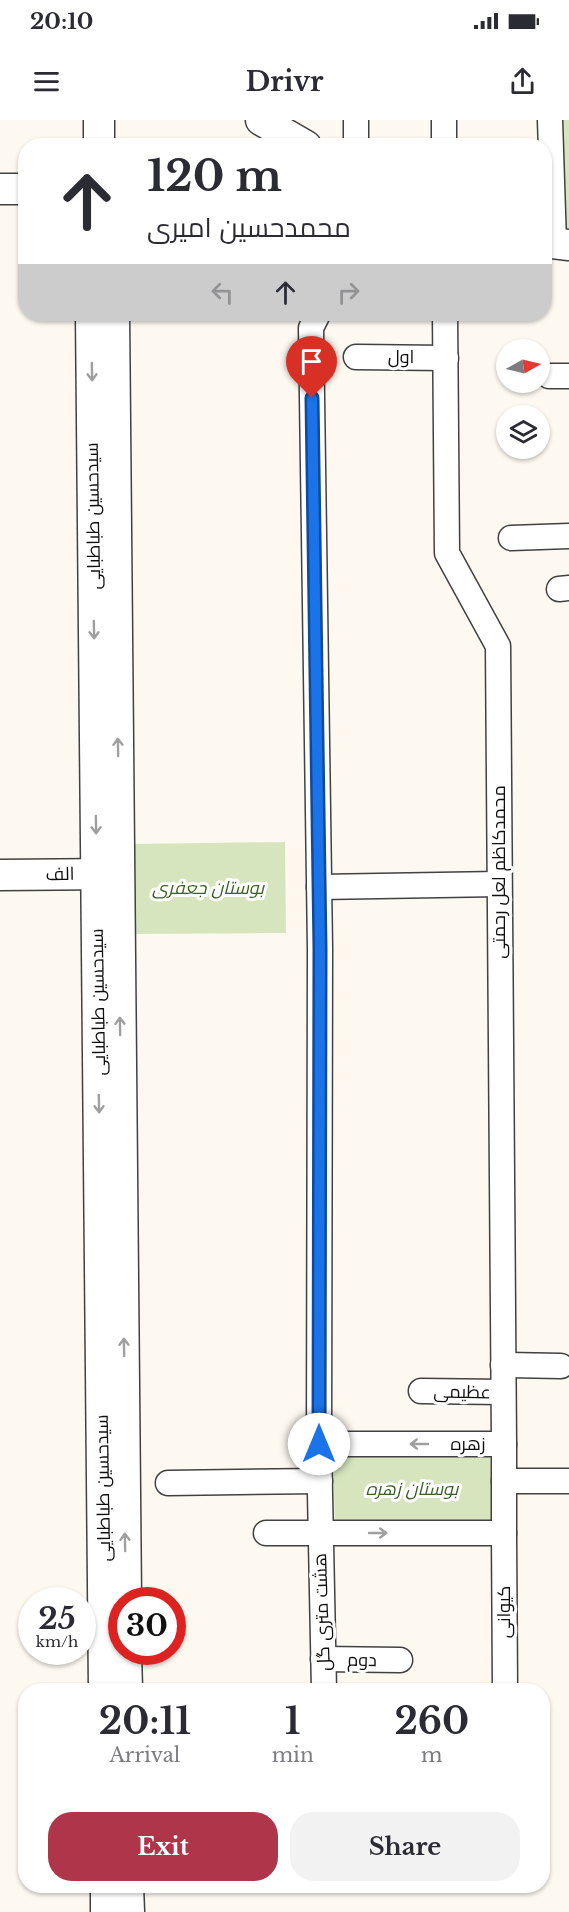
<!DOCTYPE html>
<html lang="en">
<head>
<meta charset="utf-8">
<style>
	:root { --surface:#fff; --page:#f2f2f3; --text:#2b2b33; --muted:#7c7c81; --accent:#af354a }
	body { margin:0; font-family:"Libre Baskerville",Cairo,serif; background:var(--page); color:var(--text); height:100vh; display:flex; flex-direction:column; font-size:22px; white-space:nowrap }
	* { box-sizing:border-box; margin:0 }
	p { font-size:20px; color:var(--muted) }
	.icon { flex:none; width:33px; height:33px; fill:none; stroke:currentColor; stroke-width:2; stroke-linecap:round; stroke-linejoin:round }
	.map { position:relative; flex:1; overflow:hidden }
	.panel { position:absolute; left:18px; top:1563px; width:532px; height:210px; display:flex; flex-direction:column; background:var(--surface); border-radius:24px; box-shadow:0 2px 4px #0004 }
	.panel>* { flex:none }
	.top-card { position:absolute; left:18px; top:18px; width:534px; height:183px; border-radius:24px; box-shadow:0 2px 4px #0004; background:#fff; color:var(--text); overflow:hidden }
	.needle { width:39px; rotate:82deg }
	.controls { position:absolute; left:496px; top:219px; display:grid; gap:12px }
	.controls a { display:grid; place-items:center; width:54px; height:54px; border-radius:50%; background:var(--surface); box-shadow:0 2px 4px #0004; font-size:30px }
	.speed { position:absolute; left:18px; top:1467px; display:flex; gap:12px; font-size:30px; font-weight:700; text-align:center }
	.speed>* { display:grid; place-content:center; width:78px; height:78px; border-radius:50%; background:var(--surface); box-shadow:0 2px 4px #0004; line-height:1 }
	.speed small { font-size:15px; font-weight:400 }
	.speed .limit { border:9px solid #d22; background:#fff; color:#111 }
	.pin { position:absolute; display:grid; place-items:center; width:51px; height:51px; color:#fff; margin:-62px -26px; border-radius:50% 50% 50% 0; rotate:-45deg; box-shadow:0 0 6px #0007 }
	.pin .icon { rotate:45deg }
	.me { position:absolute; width:66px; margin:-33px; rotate:0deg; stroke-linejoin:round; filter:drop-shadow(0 0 4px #0008) }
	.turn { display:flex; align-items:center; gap:21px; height:126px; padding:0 30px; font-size:27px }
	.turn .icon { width:78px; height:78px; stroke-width:2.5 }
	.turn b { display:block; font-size:42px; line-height:51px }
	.lanes { display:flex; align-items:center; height:57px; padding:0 30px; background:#0003; justify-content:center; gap:30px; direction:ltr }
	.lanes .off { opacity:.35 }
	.eta { display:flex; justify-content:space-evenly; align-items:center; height:102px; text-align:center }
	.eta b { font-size:36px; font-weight:800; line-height:42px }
	.action { display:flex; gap:12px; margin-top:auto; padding:12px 30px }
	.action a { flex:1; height:69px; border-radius:24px; background:var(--accent); color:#fff; font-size:24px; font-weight:800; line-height:69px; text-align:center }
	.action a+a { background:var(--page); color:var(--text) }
	.status { display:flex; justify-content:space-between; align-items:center; height:42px; padding:0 30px; background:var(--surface); direction:ltr }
	.status svg { height:16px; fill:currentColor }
	header { display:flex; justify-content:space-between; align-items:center; height:78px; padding:0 30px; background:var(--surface); font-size:27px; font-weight:800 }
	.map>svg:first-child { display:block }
</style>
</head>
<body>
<div class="status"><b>20:10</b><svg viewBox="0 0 49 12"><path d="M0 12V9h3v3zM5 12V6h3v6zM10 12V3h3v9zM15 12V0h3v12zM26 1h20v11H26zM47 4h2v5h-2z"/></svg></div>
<header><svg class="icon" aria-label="menu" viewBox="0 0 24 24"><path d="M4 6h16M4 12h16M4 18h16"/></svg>Drivr<svg class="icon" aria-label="share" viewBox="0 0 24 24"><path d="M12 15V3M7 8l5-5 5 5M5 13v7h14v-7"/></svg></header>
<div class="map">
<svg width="569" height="1792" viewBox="0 0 569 1792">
	<rect width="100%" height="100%" fill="#fdf9f1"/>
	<g fill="#d7e5be">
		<rect x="562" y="0" width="7" height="108"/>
		<path d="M285 722 286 813 130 814V724Z"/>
		<path d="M490 1331 492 1404 335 1407 333 1334Z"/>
	</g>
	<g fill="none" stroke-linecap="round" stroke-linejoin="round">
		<defs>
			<g id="minor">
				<path d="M356 0V26"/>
				<path d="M444 0V26"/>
				<path d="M550 0 554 123"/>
				<path d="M318 194 311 208 320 829 319 1324"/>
				<path d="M445 194 447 433 498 526 504 1324"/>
				<path d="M356 237 446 238"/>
				<path d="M549 256H569"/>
				<path d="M511 418 569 416"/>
				<path d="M559 469 569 468"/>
				<path d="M319 767 499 764"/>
				<path d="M503 1245 561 1246"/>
				<path d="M421 1271 503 1272"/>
				<path d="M504 1361H569"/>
				<path d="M168 1363 320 1361"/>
				<path d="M266 1413H504V1324H319L324 1570"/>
				<path d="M504 1413 505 1570"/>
				<path d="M323 1539 400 1540"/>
			</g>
			<g id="tertiary">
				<path d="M99 0V26"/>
				<path d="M261 0 306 26"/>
				<path d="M0 69H26"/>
				<path d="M544 122 569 125"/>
				<path d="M91 194 104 1570"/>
				<path d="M114 194 126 1480"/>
				<path d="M0 755 116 754"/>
				<path d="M126 1532 127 1570"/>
				<path d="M106 1766V1792"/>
				<path d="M128 1766 129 1792"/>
			</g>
		</defs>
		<use href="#minor" stroke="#414141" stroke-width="27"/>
		<use href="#tertiary" stroke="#414141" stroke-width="33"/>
		<use href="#minor" stroke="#fff" stroke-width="24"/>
		<use href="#tertiary" stroke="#fff" stroke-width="30"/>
	</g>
	<defs><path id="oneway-shaft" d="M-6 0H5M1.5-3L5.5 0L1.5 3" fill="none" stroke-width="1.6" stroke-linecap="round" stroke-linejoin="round" transform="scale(1.5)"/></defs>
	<g stroke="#9f9f9f">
		<use href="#oneway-shaft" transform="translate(92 252) rotate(89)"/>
		<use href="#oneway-shaft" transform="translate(94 510) rotate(89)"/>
		<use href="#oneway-shaft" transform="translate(118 627) rotate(-91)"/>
		<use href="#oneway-shaft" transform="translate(96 705) rotate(89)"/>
		<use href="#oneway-shaft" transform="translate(120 906) rotate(-91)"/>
		<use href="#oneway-shaft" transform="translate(99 984) rotate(89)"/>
		<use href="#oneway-shaft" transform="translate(124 1227) rotate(-91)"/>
		<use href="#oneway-shaft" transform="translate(419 1324) rotate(180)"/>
		<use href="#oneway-shaft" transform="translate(378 1413)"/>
		<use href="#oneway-shaft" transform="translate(125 1422) rotate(-91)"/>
	</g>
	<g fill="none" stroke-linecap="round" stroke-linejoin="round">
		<defs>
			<path id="route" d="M312 278 320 829 319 1324"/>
		</defs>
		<use href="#route" stroke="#114b97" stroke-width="15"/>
		<use href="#route" stroke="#1a73e8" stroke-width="10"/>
	</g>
	<g text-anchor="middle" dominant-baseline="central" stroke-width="6" stroke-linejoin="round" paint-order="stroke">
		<g font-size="18" fill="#0e0e0e" stroke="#fff">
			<text x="401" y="237">اول</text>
			<text transform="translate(93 396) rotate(-91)">سیدحسین طباطبایی</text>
			<text transform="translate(499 752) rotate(-90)">محمدکاظم لعل رحمتی</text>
			<text transform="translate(60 754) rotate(-1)">الف</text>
			<text transform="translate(98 882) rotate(-91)">سیدحسین طباطبایی</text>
			<text transform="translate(462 1272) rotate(1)">عظیمی</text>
			<text x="468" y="1324">زهره</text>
			<text transform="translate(103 1368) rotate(-91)">سیدحسین طباطبایی</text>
			<text transform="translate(322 1492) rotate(-92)">هشت متری گل</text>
			<text transform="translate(504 1492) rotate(-90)">کیوانی</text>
			<text transform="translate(362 1540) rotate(1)">دوم</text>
		</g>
		<g font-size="18" font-style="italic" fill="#385f25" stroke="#fff">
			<text x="208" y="768">بوستان جعفری</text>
			<text x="412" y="1369">بوستان زهره</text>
		</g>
	</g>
</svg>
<div class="controls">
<a><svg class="needle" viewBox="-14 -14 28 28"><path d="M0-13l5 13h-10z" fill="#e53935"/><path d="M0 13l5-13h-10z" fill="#7c7c81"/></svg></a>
<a><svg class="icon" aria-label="layers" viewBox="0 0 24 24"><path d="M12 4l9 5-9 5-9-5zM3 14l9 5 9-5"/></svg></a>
</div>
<div class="speed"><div>25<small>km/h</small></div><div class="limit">30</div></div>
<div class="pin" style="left:312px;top:278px;background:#d93025"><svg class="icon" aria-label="arrive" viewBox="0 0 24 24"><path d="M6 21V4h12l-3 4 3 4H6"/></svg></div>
<svg class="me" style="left:319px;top:1324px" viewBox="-20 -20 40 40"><circle r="19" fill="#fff"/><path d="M0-13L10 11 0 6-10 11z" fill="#1a73e8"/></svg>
<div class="top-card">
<div class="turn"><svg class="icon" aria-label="ahead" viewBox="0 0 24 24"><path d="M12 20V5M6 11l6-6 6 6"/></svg><div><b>120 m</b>محمدحسین امیری</div></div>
<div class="lanes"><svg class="icon off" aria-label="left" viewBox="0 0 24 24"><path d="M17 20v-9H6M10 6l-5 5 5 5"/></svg><svg class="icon" aria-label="ahead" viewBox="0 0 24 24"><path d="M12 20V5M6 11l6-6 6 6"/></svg><svg class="icon off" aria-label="right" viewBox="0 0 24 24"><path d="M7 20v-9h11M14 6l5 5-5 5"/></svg></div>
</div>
<section class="panel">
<div class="eta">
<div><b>20:11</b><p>Arrival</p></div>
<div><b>1</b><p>min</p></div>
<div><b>260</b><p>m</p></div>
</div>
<div class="action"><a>Exit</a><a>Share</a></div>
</section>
</div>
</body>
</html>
